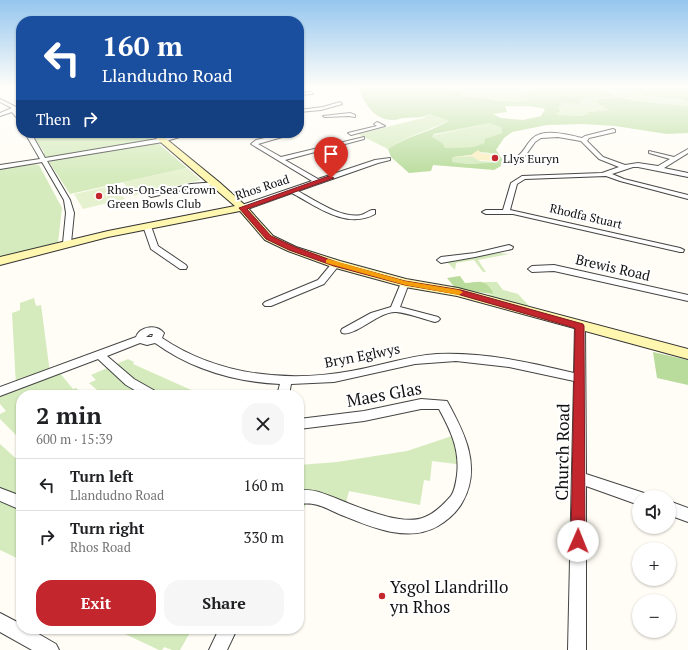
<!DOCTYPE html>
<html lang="en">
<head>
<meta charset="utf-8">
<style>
	:root { --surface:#fff; --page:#f6f6f6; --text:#202124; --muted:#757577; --line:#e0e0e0; --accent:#c4262e }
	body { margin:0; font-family:"PT Serif",serif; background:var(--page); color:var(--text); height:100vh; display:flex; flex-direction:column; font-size:15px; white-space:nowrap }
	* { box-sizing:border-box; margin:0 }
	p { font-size:13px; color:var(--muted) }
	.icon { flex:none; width:22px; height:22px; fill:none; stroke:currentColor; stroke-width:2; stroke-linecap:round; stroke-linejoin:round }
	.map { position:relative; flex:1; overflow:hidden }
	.side { position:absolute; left:16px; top:390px; width:288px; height:244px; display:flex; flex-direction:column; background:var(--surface); border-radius:16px; box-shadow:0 1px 3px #0004 }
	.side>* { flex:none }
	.hud { position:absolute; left:16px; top:16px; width:288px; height:122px; border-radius:16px; box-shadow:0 1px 3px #0004; background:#1a4fa0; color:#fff; overflow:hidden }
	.controls { position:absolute; left:632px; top:490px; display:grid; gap:8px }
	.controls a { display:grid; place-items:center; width:44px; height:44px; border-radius:50%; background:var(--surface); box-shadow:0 1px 3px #0004; font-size:20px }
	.pin { position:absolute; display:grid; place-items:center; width:34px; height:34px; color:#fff; margin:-41px -17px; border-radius:50% 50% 50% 0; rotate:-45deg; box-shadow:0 0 4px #0007 }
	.pin .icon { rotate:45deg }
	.me { position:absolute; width:44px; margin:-22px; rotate:1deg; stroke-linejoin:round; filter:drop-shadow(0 0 3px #0008) }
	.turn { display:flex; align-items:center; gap:14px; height:84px; padding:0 20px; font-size:18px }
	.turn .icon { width:52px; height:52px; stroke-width:2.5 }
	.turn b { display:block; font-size:28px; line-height:34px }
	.then { display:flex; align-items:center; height:38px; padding:0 20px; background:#0003; gap:8px; font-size:15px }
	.round { display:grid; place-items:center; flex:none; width:42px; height:42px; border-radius:16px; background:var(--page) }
	.overview { display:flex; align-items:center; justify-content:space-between; height:68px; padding:0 20px }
	h1 { font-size:24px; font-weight:700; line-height:30px }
	.action { display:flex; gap:8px; margin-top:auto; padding:8px 20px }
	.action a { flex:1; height:46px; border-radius:16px; background:var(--accent); color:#fff; font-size:16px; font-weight:700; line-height:46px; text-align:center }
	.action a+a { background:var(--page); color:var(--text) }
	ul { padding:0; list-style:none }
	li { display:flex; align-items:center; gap:12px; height:52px; padding:0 20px; border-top:1px solid var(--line) }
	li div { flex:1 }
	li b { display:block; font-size:15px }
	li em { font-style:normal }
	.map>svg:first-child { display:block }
</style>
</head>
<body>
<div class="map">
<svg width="688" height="650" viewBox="0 0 688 650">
	<rect width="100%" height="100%" fill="#fffdf5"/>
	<g fill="#d5ebbd">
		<path d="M449 86H530L536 90 532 99C519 103 508 101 495 99 485 98 474 98 464 96L460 94 459 91 445 87Z"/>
		<path d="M594 90 636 92 647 96 682 99 688 101V106L645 102 628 98 597 100 598 104 611 110 588 112V114L584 116 559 115 556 113 559 102 572 104 583 97 612 96Z"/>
		<path d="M429 114 449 121C429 130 407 136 388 149L358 134 423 118Z"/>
		<path d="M490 123 502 128V133L484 139 486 143 473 147 445 148 432 137 434 135Z"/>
		<path d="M31 133H146L152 139V140L48 157 44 156V152Z"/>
		<path d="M151 144H159L187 168 70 194 49 162 58 159Z"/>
		<path d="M484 153 496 154 498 162 469 164 452 162V158L454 157 472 156 480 161 496 162 495 155Z"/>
		<path d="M33 164 39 165 62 208 58 243 0 258V169Z"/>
		<path d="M500 253 509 254 478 260 486 272H483L474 260 456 263 455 270 447 262 450 260Z"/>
		<path d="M484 282H497L503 290 518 294 530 307 487 295 492 294Z"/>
		<path d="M34 298 36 306 41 305 50 373 59 372 73 389 76 388 84 395H21V440L0 419V414L6 411 0 404V392L16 386 12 313 20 310V303Z"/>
		<path d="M128 359 134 362 133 364 198 393 214 395H103L89 383 96 380 91 375Z"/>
		<path d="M458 434 464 465 432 461 430 481 424 480 420 505 349 491 346 503 307 502 299 519V465L337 462 407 451Z"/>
		<path d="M0 444 21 463V560L0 550Z"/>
		<path d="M124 629H192L180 650H172L164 647 162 650H159L125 634Z"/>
	</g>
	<g fill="#b9dc9c" fill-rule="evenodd">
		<path d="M357 86H449L445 87 464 93 460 94 464 96C475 98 485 98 496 100 508 101 519 103 531 99L524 96 536 90 530 86H688V104V101L682 99 647 96 636 92 597 90 613 95 612 97H583L579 104H572L560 102 562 105 558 107 560 112 556 113 559 115 583 116 588 114V112L610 110 598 104 596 100 617 97 645 102 688 106V133L667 134 615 126 583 124 547 125 512 132 504 138 496 150 502 159 501 166 494 170 433 165 431 171 409 173 391 157 388 149C407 136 430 132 449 121L429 114C421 119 414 117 405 118 401 118 397 120 393 120 373 120 365 103 357 86ZM505 106C518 107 533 105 545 109L541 116 523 120 501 118 493 114 507 112ZM490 123 502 128V133L484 139 485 143 473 147 445 148 442 143 432 137 434 134ZM479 152C487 154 499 150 498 162L469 164 452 162V158L454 157 471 155Z"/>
		<path d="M460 276 465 283C480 282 484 278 493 292L492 294 456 289 447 278Z"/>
		<path d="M653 352 688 360V385L657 378Z"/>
	</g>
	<path fill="#fbeec1" d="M478 150 481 153 494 155V161L478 160C473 154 462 157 454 157L471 155Z"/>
	<g fill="#e6f2cf">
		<path d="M187 168 201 180 133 196 123 182Z"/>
		<path d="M115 185 125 199 83 209 74 194Z"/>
	</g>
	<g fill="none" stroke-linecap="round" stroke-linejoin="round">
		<defs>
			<g id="minor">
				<path d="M0 86H10L0 88Z"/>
				<path d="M311 92 313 94 299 95V93Z"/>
				<path d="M0 99 16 107 21 105V108L17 110 21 117V123L12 112 0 116V113L12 108 0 102Z"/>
				<path d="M340 102 342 104 321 110 299 112V110L323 107Z"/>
				<path d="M350 113 355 115V117L349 116 325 117 323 116Z"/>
				<path d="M377 122 385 126 351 135 348 133 377 126 374 124Z"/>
				<path d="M613 129 615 130V132L589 138 587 141 603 157 625 165 638 163 658 166 670 159 649 153V151L674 157 688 149V153L664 168 688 173V177L638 167H633L612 174 624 179 688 195V199L620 181 606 176 525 179 517 184 510 210 680 248 684 250 683 252H680L513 214H486L482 212 486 210H503L511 183 522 176 602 173 619 167 599 159 581 141 558 137 541 138 535 142 525 156 519 157V155C525 150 527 143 533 138 545 128 569 135 582 138L585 136Z"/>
				<path d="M25 133H31L45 158 163 138 184 133H193L163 142 47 161 70 200 74 213 71 243 67 245 63 243 66 213 64 200 42 162 0 169V165L40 159Z"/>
				<path d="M286 133H296L258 144 281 157 364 137V139L285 160 318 179 375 160 390 158V160L378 163 298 191C314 200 342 219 361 215 365 214 368 211 372 210H375V214C347 230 316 206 292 193L245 210H239V206L312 181 251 144 256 140Z"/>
				<path d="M216 182 218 183V185L191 188 151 197 148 195 191 184Z"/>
				<path d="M144 224H147L151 226 158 246 186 265 187 267 186 269H180L151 249 143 226Z"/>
				<path d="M509 245 513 247 512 249 475 257 441 263 437 260 441 257 475 253Z"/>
				<path d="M336 261 340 264 324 284 271 306H265L263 304 265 302 318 280 333 262Z"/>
				<path d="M554 265 688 295V301L554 271 532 272 528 269 532 266Z"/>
				<path d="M405 280 409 283 400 307 438 317 440 319 438 321 435 322C423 319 408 313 396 312 379 311 355 337 342 333L341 331 342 329 371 313 391 307 401 283Z"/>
				<path d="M580 323 585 326 586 474 644 493 646 497H639V505L586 486V650H568L574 381 509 367 456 361 415 364 334 382 291 384 289 395H277L280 384C235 382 191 369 155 343L147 345 140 343 107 356 134 379 157 392 159 395H143L126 385 98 359 0 396V387L136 337C140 326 157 324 164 333L162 338C217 375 286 383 351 371 380 366 407 356 437 354 484 352 529 362 574 373L575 326ZM150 334H153L152 337H146Z"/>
				<path d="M421 399 447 401C464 432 482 466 463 501 458 511 448 520 438 526 407 544 369 526 339 514 323 507 317 502 299 504V490C316 489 324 494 340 500 361 508 403 527 425 517 435 513 444 504 451 496 455 490 456 482 457 475 460 450 451 431 439 409H421L364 421 299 429V419L364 411Z"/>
				<path d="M0 488 21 496V510L0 501Z"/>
				<path d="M669 501 688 508V522L669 515Z"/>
				<path d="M0 613 21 624V629H30L56 644 59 650H32L0 632Z"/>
				<path d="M219 629H237L227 650H209Z"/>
			</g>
			<path id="secondary" d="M150 133H159L219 182 246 206 273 236 296 247 340 261 406 279 458 288 688 349V359L457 296 405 287 332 267 288 251 265 240 240 211 108 237 0 265V257L108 231 235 206Z"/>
		</defs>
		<use href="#minor" stroke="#444" stroke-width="2"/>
		<use href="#secondary" stroke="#333" stroke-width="2"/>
		<use href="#minor" fill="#fff" fill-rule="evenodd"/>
		<use href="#secondary" fill="#fff6b0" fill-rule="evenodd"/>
	</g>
	<linearGradient id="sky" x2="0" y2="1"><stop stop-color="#95c6ee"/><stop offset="0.49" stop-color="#fffefa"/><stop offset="1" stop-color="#fffefa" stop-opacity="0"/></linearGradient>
	<rect width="688" height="177" fill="url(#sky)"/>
	<path fill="#c4262e" stroke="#7f191e" d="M329 176 334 178 247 209 271 236 295 247 339 263 405 281 461 290 583 324 584 326 585 541 583 545 578 547 573 545 571 541 575 328 457 294 405 285 334 266 289 250 266 239 239 208Z"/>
	<path fill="#f59e0b" d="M328 259 405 281 459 290 463 292 459 295 405 285 326 263V260Z"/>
	<g fill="#c4262e" stroke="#fff" stroke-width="1.5">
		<circle cx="495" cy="158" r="4"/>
		<circle cx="99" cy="196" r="4"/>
		<circle cx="382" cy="596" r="4"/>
	</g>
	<g text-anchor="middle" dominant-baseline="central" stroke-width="4" stroke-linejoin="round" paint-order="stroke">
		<g font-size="12" fill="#111" stroke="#fff" text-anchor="start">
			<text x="503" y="158">Llys Euryn</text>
			<text x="107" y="189">Rhos-On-Sea Crown<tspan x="107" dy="14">Green Bowls Club</tspan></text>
		</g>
		<g font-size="12" fill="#111" stroke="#fff">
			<text transform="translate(262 187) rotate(-18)">Rhos Road</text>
			<text transform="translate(586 216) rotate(13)">Rhodfa Stuart</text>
		</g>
		<g font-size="14" fill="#111" stroke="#fff">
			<text transform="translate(613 267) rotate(13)">Brewis Road</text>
			<text transform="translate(362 355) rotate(-11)">Bryn Eglwys</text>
		</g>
		<g font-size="17" fill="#111" stroke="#fff">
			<text transform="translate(384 394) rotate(-10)">Maes Glas</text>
			<text transform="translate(562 452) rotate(-89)">Church Road</text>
		</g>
		<g font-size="17" fill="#111" stroke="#fff" text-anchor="start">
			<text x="390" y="586">Ysgol Llandrillo<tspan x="390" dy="20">yn Rhos</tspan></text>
		</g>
	</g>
</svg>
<div class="controls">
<a><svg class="icon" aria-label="sound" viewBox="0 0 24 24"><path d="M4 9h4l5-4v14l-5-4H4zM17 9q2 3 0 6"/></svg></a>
<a>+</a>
<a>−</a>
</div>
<div class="pin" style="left:331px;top:178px;background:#d93025"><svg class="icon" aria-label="arrive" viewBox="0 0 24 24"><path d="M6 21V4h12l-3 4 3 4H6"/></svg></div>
<svg class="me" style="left:578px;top:541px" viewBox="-20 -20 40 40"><circle r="19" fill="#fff"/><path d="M0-13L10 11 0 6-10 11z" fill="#c4262e"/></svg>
<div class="hud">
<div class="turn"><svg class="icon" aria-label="left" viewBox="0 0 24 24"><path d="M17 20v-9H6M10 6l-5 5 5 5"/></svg><div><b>160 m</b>Llandudno Road</div></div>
<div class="then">Then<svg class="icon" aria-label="right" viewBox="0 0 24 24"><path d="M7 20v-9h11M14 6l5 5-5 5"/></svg></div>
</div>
<section class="side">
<div class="overview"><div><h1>2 min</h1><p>600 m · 15:39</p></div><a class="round"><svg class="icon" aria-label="close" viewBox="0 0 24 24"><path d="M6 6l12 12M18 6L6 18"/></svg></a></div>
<ul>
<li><svg class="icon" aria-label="left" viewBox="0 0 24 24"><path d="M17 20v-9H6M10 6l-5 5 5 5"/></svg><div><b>Turn left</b><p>Llandudno Road</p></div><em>160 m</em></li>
<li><svg class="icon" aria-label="right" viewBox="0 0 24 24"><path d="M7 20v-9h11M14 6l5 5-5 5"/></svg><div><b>Turn right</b><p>Rhos Road</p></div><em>330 m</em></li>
</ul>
<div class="action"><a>Exit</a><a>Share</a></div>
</section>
</div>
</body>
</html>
